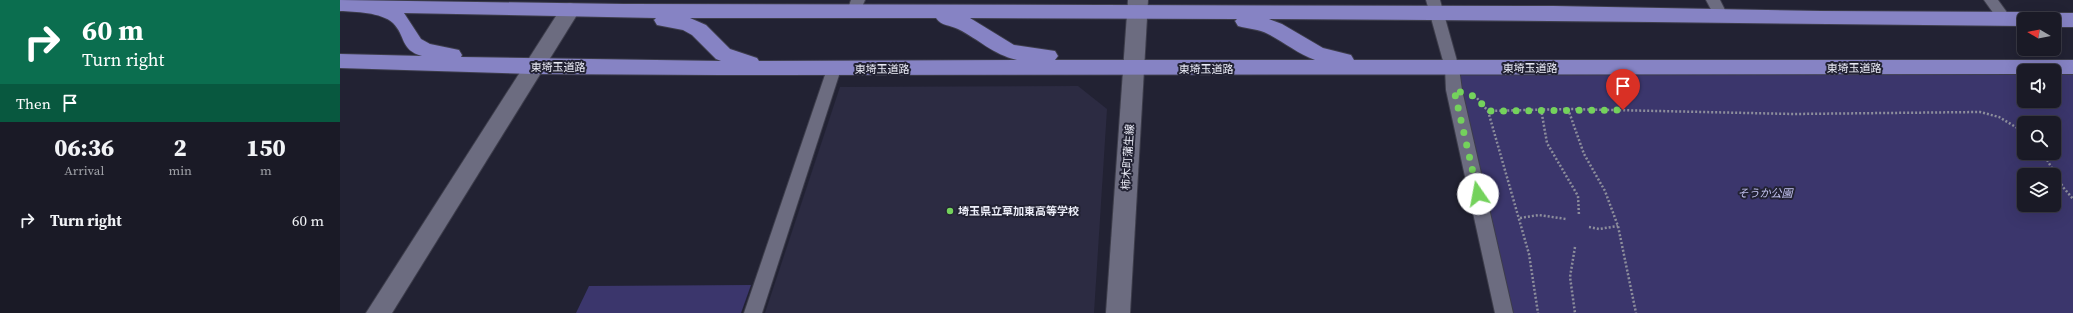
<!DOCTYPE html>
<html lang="en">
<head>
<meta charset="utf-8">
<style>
	:root { --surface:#1a1a26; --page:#23232e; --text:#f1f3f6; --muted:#9fa1a7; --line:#383843 }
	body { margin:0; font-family:"Source Serif 4","Noto Sans JP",serif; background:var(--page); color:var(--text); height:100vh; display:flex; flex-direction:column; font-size:15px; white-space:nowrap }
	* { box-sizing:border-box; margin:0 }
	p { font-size:13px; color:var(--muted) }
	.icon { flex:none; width:22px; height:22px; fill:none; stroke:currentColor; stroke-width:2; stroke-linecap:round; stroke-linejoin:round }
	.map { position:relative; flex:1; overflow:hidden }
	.side { display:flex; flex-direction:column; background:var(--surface); width:340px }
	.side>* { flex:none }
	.banner { background:#0b6e4f; color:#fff; overflow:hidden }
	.needle { width:26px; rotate:280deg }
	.fabs { position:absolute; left:1677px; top:12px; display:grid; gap:8px }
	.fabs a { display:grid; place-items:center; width:44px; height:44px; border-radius:6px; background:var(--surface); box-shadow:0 4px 16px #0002,0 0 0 1px var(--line); font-size:20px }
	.pin { position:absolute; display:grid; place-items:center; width:34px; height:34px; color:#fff; margin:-41px -17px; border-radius:50% 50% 50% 0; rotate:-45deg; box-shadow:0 0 4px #0007 }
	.pin .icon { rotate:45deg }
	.me { position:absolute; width:44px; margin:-22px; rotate:348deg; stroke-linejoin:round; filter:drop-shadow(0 0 3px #0008) }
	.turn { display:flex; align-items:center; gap:14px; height:84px; padding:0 16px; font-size:18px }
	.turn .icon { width:52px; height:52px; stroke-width:2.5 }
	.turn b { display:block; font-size:28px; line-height:34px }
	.then { display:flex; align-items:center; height:38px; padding:0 16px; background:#0003; gap:8px; font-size:15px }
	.eta { display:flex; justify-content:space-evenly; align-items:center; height:68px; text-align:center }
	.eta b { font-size:24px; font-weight:800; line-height:28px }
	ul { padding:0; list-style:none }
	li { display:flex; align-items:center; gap:12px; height:60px; padding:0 16px }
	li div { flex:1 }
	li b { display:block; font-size:15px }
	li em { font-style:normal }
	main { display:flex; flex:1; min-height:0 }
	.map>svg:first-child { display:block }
</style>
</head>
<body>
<main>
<section class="side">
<div class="banner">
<div class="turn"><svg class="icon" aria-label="right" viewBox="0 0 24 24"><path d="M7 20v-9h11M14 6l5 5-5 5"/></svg><div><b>60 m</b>Turn right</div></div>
<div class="then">Then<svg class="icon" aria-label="arrive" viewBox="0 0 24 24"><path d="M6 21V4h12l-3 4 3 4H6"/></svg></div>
</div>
<div class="eta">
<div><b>06:36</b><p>Arrival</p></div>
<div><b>2</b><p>min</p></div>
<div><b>150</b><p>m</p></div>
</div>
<ul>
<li><svg class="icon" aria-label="right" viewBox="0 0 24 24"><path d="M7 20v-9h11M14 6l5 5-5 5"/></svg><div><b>Turn right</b></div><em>60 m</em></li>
</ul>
</section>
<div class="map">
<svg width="1733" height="313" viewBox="0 0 1733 313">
	<rect width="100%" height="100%" fill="#223"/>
	<path fill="#2c2b42" d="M738 86 767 109 754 313H425L500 87Z"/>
	<g fill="#3b366c" fill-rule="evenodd">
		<path d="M1117 73H1684V101H1714V73H1733V313H1172ZM1684 123H1714V153H1684ZM1684 175H1714V205H1684Z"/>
		<path d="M411 285 401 313H236L249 286Z"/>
	</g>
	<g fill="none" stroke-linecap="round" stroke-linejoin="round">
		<defs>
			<g id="street">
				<path d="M511 0H525L519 14H509L507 11Z"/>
				<path d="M1086 0H1100L1119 68 1122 90 1173 313H1155L1106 90 1105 68Z"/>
				<path d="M1366 0H1380L1388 16 1386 19H1376Z"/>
				<path d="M1644 0H1658L1671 18 1669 21H1659Z"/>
				<path d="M494 64 499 65 501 69 422 313H404L487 69 489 65Z"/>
			</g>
			<g id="secondary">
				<path d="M788 0H808L790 313H766Z"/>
				<path d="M230 3 237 5 240 10 52 313H26L223 5Z"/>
			</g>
			<g id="highway">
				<path d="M0 0 284 4 1214 6 1481 11 1687 12 1694 14 1697 19H1684V26C1432 24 1181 20 929 19L942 24 983 48 1011 55 1014 60H1733V74H1714V71H1684V74L377 75 193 74 0 68V54L82 56C60 50 66 36 53 23 41 12 15 12 0 11ZM64 13 316 18 314 20 317 25 343 30 352 35 376 59 381 61 121 57 122 55 119 50 90 44 81 39ZM350 18H596C601 26 610 25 618 29 640 40 652 54 677 60L419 61 417 58 390 49 366 25ZM630 18 897 19 895 21 898 26C908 29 919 29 928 34 944 42 958 54 975 60H715L718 56 715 51 674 45Z"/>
				<path d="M1714 13H1733V27H1714V19H1705L1707 15Z"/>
			</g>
		</defs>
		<use href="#street" stroke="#3d3d4b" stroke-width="2"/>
		<use href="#secondary" stroke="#3d3d4b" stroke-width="2"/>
		<use href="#highway" stroke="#3d3d4b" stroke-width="2"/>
		<g stroke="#8d8e9c" stroke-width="2.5" stroke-dasharray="2 2" stroke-linecap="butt">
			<path d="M1130 95 1136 97 1148 111 1228 109 1453 114 1640 112 1659 117 1684 132"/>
			<path d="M1201 109 1207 143 1238 196 1239 216"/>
			<path d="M1228 109 1244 154 1265 191 1278 226 1296 313"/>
			<path d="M1148 111 1189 254 1198 313"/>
			<path d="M1703 153 1723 187 1733 199"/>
			<path d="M1180 218 1199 215 1226 219"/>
			<path d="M1249 227 1259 229 1278 226"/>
			<path d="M1235 247 1230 277 1235 313"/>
		</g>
		<use href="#street" fill="#6c6c80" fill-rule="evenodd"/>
		<use href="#secondary" fill="#6c6c80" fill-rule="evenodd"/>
		<use href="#highway" fill="#8683c4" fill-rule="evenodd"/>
	</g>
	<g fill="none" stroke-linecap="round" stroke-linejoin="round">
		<path stroke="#74d25c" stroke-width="7" stroke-dasharray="0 12.6" d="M1138 194 1114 90 1136 97 1148 111 1283 110"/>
	</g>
	<circle fill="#74d25c" stroke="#223" stroke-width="1.5" cx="610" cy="211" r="4"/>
	<g text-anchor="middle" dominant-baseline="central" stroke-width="4" stroke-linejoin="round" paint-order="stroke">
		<g font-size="11" fill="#ecedf8" stroke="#223">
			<text x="218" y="67">東埼玉道路</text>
			<text x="1190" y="68">東埼玉道路</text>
			<text x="1514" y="68">東埼玉道路</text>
			<text x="542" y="69">東埼玉道路</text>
			<text x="866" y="69">東埼玉道路</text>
			<text transform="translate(788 157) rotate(-86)">柿木町蒲生線</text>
		</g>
		<g font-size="11" font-style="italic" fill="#c3c3f0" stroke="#223">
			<text x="1425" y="193">そうか公園</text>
		</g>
		<g font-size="11" font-weight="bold" fill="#ecedf8" stroke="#223" text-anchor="start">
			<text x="618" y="211">埼玉県立草加東高等学校</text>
		</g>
	</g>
</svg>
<div class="fabs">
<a><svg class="needle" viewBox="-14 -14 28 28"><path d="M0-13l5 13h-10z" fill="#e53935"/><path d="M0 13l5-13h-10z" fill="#9fa1a7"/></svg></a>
<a><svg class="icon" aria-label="sound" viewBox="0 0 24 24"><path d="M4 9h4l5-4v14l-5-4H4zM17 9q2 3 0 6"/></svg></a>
<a><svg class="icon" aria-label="search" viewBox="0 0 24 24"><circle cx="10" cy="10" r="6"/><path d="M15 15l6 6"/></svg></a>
<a><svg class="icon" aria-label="layers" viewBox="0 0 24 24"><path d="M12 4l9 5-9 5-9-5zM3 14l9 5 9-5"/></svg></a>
</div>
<div class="pin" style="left:1283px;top:110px;background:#d93025"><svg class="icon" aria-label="arrive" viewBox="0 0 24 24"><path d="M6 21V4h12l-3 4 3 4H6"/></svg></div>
<svg class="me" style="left:1138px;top:194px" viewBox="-20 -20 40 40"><circle r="19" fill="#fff"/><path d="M0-13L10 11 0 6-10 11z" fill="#74d25c"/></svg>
</div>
</main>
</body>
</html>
